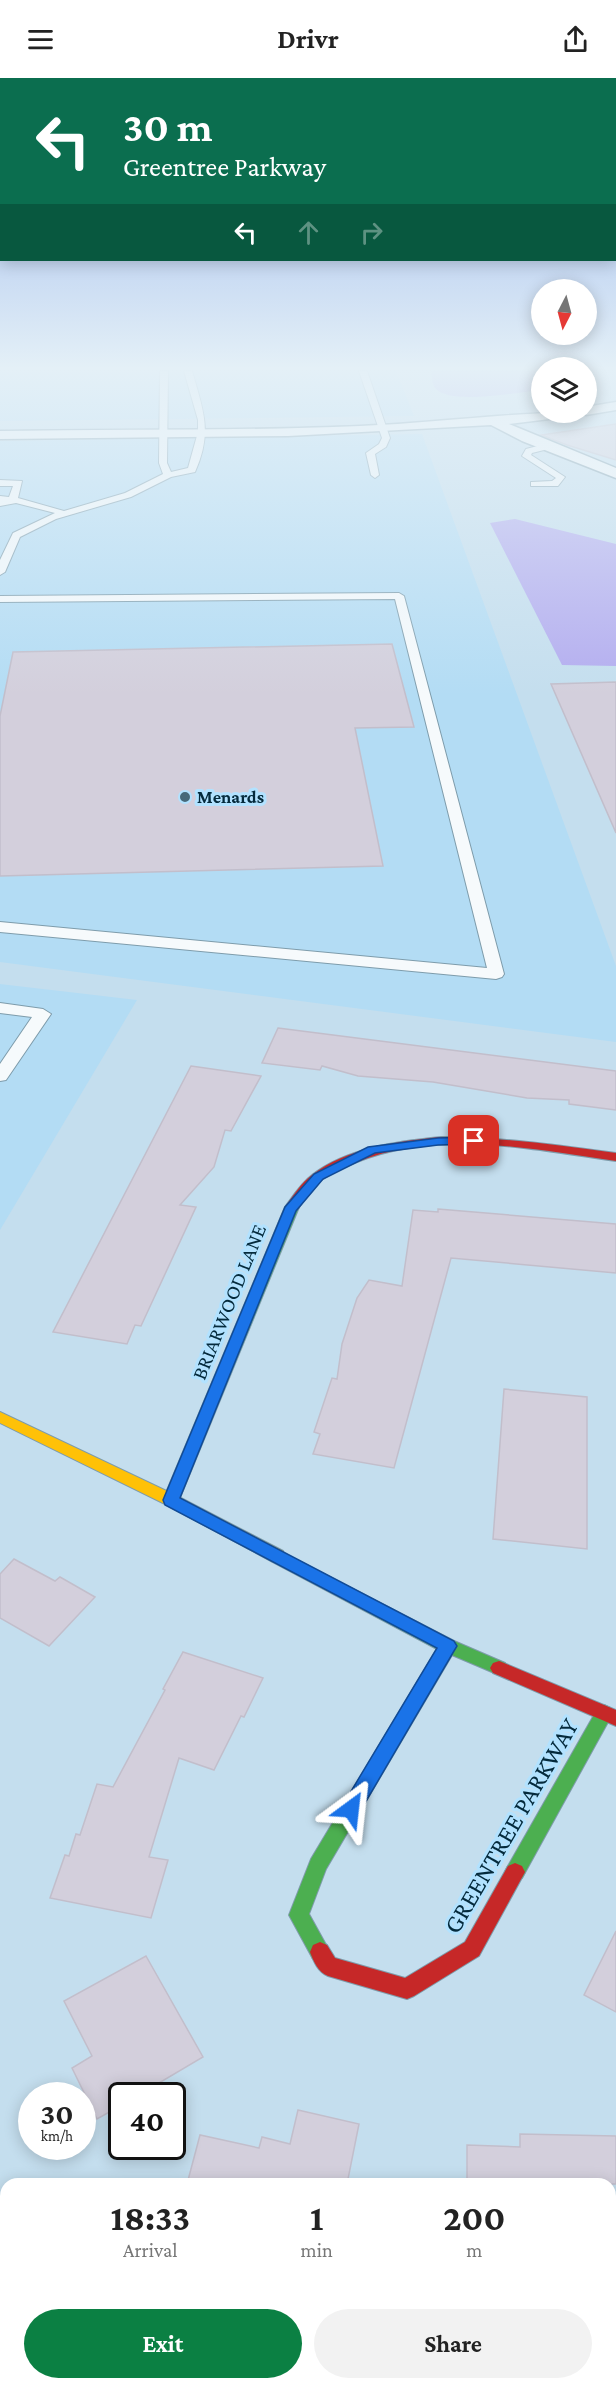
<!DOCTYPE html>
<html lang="en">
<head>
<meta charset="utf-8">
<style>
	:root { --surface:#fff; --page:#f2f2f2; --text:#222; --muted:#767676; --accent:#0b8043 }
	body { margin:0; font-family:"Crimson Pro",serif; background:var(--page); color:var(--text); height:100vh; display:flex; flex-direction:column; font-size:22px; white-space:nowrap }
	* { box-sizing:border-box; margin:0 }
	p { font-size:20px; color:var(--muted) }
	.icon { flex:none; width:33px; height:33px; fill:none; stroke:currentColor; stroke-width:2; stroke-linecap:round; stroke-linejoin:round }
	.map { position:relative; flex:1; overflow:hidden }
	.panel { position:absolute; left:0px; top:2100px; width:616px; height:212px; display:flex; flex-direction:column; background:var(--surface); border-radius:18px 18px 0 0; box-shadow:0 3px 15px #0003 }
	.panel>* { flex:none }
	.top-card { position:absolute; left:0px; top:0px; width:616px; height:183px; box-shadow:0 3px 15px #0003; background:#0b6e4f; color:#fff; overflow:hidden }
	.needle { width:39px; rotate:186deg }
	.controls { position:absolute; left:531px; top:201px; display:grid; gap:12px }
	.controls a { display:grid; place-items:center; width:66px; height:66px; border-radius:50%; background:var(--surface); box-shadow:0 3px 15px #0003; font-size:30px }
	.speed { position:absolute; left:18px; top:2004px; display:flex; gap:12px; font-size:30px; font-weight:700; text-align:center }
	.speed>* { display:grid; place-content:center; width:78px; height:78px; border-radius:50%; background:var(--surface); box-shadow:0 3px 15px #0003; line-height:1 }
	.speed small { font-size:15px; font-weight:400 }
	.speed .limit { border:3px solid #111; border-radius:9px; background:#fff; color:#111 }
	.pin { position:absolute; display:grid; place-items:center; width:51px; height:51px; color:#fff; margin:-26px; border-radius:12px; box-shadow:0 3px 9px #0006 }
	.me { position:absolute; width:66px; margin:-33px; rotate:30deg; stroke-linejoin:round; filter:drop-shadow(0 0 4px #0008) }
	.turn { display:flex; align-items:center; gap:21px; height:126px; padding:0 24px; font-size:27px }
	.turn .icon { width:78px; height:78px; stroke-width:2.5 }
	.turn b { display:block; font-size:42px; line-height:51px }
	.lanes { display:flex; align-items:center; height:57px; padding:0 24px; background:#0003; justify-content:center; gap:30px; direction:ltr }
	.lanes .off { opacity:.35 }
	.eta { display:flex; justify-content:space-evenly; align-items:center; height:102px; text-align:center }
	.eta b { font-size:36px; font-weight:700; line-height:42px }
	.primary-button { display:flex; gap:12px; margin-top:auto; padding:12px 24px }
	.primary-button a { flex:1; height:69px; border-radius:36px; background:var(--accent); color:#fff; font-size:24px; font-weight:700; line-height:69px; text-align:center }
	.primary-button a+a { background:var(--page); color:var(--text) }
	header { display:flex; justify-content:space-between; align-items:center; height:78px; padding:0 24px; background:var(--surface); font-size:27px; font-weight:700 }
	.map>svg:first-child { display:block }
</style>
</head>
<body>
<header><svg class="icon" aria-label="menu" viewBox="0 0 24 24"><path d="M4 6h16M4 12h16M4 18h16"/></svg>Drivr<svg class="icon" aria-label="share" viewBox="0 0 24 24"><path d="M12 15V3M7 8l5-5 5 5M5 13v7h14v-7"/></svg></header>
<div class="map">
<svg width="616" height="2311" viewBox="0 0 616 2311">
	<rect width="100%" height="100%" fill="#c4deee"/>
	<g fill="#b3dcf4">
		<path d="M396 293 414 338 0 343V294Z"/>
		<path d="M422 356 616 888V964L0 884V363Z"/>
		<path d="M0 906 137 922 0 1152Z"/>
	</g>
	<g fill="#b3acef">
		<path d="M541 293V312C520 314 451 327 436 311 432 307 432 299 431 293Z"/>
		<path d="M515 441 616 466V588L562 587 490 445Z"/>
	</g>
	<g fill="#d3cfdc" stroke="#c2becb" stroke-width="1.5">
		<path d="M616 346V382L567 367 541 357Z"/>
		<path d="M392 566 414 649 355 650 383 788 0 798V638L13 574Z"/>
		<path d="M616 604V755L551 606Z"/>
		<path d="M278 950 616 993V1032L569 1026V1022L527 1020 433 1004 358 998 322 988 320 992 262 985Z"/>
		<path d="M191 988 261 998 231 1053 225 1052 214 1089 180 1127 196 1129 141 1248 135 1247 127 1266 53 1254Z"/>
		<path d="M438 1131 616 1146V1195L451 1180 394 1390 313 1376 320 1356 314 1354 332 1300 337 1301 342 1266 357 1220 369 1202 402 1208 413 1132 438 1134Z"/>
		<path d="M504 1311 587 1319V1471L493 1461Z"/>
		<path d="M14 1481 55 1503 60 1499 95 1519 49 1568 0 1540V1496Z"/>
		<path d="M183 1574 263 1600 244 1639 241 1638 214 1692 179 1680 149 1779 168 1782 151 1840 50 1820 65 1777 69 1778 76 1756 80 1757 97 1706 113 1709 165 1612 163 1611Z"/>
		<path d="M616 1853V1934L584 1917Z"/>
		<path d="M146 1878 203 1979 137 2018H122V2027L97 2041 72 1990 92 1978 64 1923Z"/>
		<path d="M298 2032 359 2046 347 2106H187L200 2057 259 2070 262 2059 290 2066Z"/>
		<path d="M520 2056 616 2058V2106H467V2067L520 2069Z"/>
	</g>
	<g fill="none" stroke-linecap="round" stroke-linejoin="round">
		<defs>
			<g id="lane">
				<path d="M160 293H168L167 385 171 394 188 390 198 354V342L184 293H192C203 332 213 354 195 394L171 399 131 419 56 441 20 459 5 494 0 497V482L13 455 55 435 16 425 0 428V418L9 419 13 408H0V402L22 403 18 420 64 433 125 415 163 396 159 385Z"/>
				<path d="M359 293H367L390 360 386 369 375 376 379 397 375 400 371 397 366 375 379 366 382 360Z"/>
				<path d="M549 365 552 366V370L532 375 531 377 565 399 558 408H531V404L552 403 556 400 522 378 526 371Z"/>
				<path d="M399 515 404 518 504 896 502 899 496 901 0 854V844L487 890 395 521 0 524V518Z"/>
				<path d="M0 925 43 931 51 936 6 1002 0 1003V986L32 939 0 935Z"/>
			</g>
			<path id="street" d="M616 324V332L586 337 580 335 574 338 509 346 616 390V400L522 363 491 347 288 358 0 361V353C120 351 240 353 360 348 436 345 512 334 586 334V329Z"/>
			<g id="fast">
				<path d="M292 1125 299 1129 179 1422 177 1426 171 1428 165 1426 163 1422 285 1129Z"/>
				<path d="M277 1472 454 1563 505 1585 508 1590 505 1595 499 1597 452 1577 326 1791 309 1836 330 1874 327 1881 320 1884 313 1881 289 1837 311 1781 437 1571 271 1483 269 1478 271 1473Z"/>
				<path d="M604 1627 610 1630 613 1635 522 1800 515 1803 508 1800 505 1794 508 1788 598 1630Z"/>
			</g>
			<path id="slow" d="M0 1334 177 1418 283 1473 285 1478 283 1483 277 1484 271 1483 165 1426 0 1345Z"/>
			<g id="jam">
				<path d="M441 1059C500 1059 557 1067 616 1075V1083C531 1071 439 1051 357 1084 344 1089 331 1095 320 1103 311 1111 304 1122 297 1132H287L285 1129C293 1118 301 1105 312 1097 346 1070 399 1063 441 1059Z"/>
				<path d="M499 1583 616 1632V1648L493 1595 490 1590 493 1585Z"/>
				<path d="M515 1785 522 1788 525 1794 479 1878 414 1918 407 1921 328 1898C318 1894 314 1884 310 1874L313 1867 320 1864 327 1867 335 1880 405 1900 465 1864 508 1788Z"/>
			</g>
		</defs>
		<use href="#lane" stroke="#7e9cab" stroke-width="2"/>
		<use href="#street" stroke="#7e9cab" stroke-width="3"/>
		<use href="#fast" stroke="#7e9cab" stroke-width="2"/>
		<use href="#slow" stroke="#7e9cab" stroke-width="2"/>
		<use href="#jam" stroke="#7e9cab" stroke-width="2"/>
		<use href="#lane" fill="#f6fafc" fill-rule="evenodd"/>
		<use href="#street" fill="#f6fafc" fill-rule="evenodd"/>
		<use href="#fast" fill="#4caf50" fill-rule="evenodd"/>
		<use href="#slow" fill="#ffc107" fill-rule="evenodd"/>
		<use href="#jam" fill="#c62828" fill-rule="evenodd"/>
	</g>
	<linearGradient id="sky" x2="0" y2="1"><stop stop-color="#93b1eb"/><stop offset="0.47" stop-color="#e4f0f7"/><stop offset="1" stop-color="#e4f0f7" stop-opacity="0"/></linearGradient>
	<rect width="616" height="617" fill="url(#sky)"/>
	<path fill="#1a73e8" stroke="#114b97" stroke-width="1.5" d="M474 1059 478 1060 480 1063 478 1066 438 1067 375 1075 323 1101 296 1133 180 1420 454 1563 457 1568 454 1573 358 1737 351 1740 344 1737 342 1731 344 1725 437 1570 165 1427 163 1422 285 1129 314 1096 368 1069 438 1060Z"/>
	<circle fill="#47697a" stroke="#b2e2ff" stroke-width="2" cx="185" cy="719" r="6"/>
	<g text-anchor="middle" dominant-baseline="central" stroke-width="6" stroke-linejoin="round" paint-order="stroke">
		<g font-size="18" font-weight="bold" fill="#042a3c" stroke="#b2e2ff" text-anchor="start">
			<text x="197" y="719">Menards</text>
		</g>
		<g font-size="21" fill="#042a3c" stroke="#b2e2ff">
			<text transform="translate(229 1224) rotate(-68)">BRIARWOOD LANE</text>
		</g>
		<g font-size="26" fill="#042a3c" stroke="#b2e2ff">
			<text transform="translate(511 1748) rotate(-60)">GREENTREE PARKWAY</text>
		</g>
	</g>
</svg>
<div class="controls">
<a><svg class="needle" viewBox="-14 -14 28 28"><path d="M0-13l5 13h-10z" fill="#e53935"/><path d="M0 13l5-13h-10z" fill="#767676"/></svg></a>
<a><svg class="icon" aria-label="layers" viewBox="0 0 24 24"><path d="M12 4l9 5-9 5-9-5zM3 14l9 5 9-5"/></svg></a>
</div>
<div class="speed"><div>30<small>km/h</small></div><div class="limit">40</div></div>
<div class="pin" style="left:474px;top:1063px;background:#d93025"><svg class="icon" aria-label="arrive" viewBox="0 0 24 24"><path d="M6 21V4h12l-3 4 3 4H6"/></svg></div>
<svg class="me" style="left:351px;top:1731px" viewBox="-20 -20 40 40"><path d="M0-17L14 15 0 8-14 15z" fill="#1a73e8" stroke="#fff" stroke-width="4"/></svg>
<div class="top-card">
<div class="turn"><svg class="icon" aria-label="left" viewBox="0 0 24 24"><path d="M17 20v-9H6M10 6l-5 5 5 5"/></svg><div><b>30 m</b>Greentree Parkway</div></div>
<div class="lanes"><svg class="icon" aria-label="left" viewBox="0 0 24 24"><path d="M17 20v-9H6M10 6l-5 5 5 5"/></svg><svg class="icon off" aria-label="ahead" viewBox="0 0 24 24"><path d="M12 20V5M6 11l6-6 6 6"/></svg><svg class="icon off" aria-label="right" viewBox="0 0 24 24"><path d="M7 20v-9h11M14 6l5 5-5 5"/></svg></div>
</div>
<section class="panel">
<div class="eta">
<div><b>18:33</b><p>Arrival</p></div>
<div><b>1</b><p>min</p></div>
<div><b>200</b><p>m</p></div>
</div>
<div class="primary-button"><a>Exit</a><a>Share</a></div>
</section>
</div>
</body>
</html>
